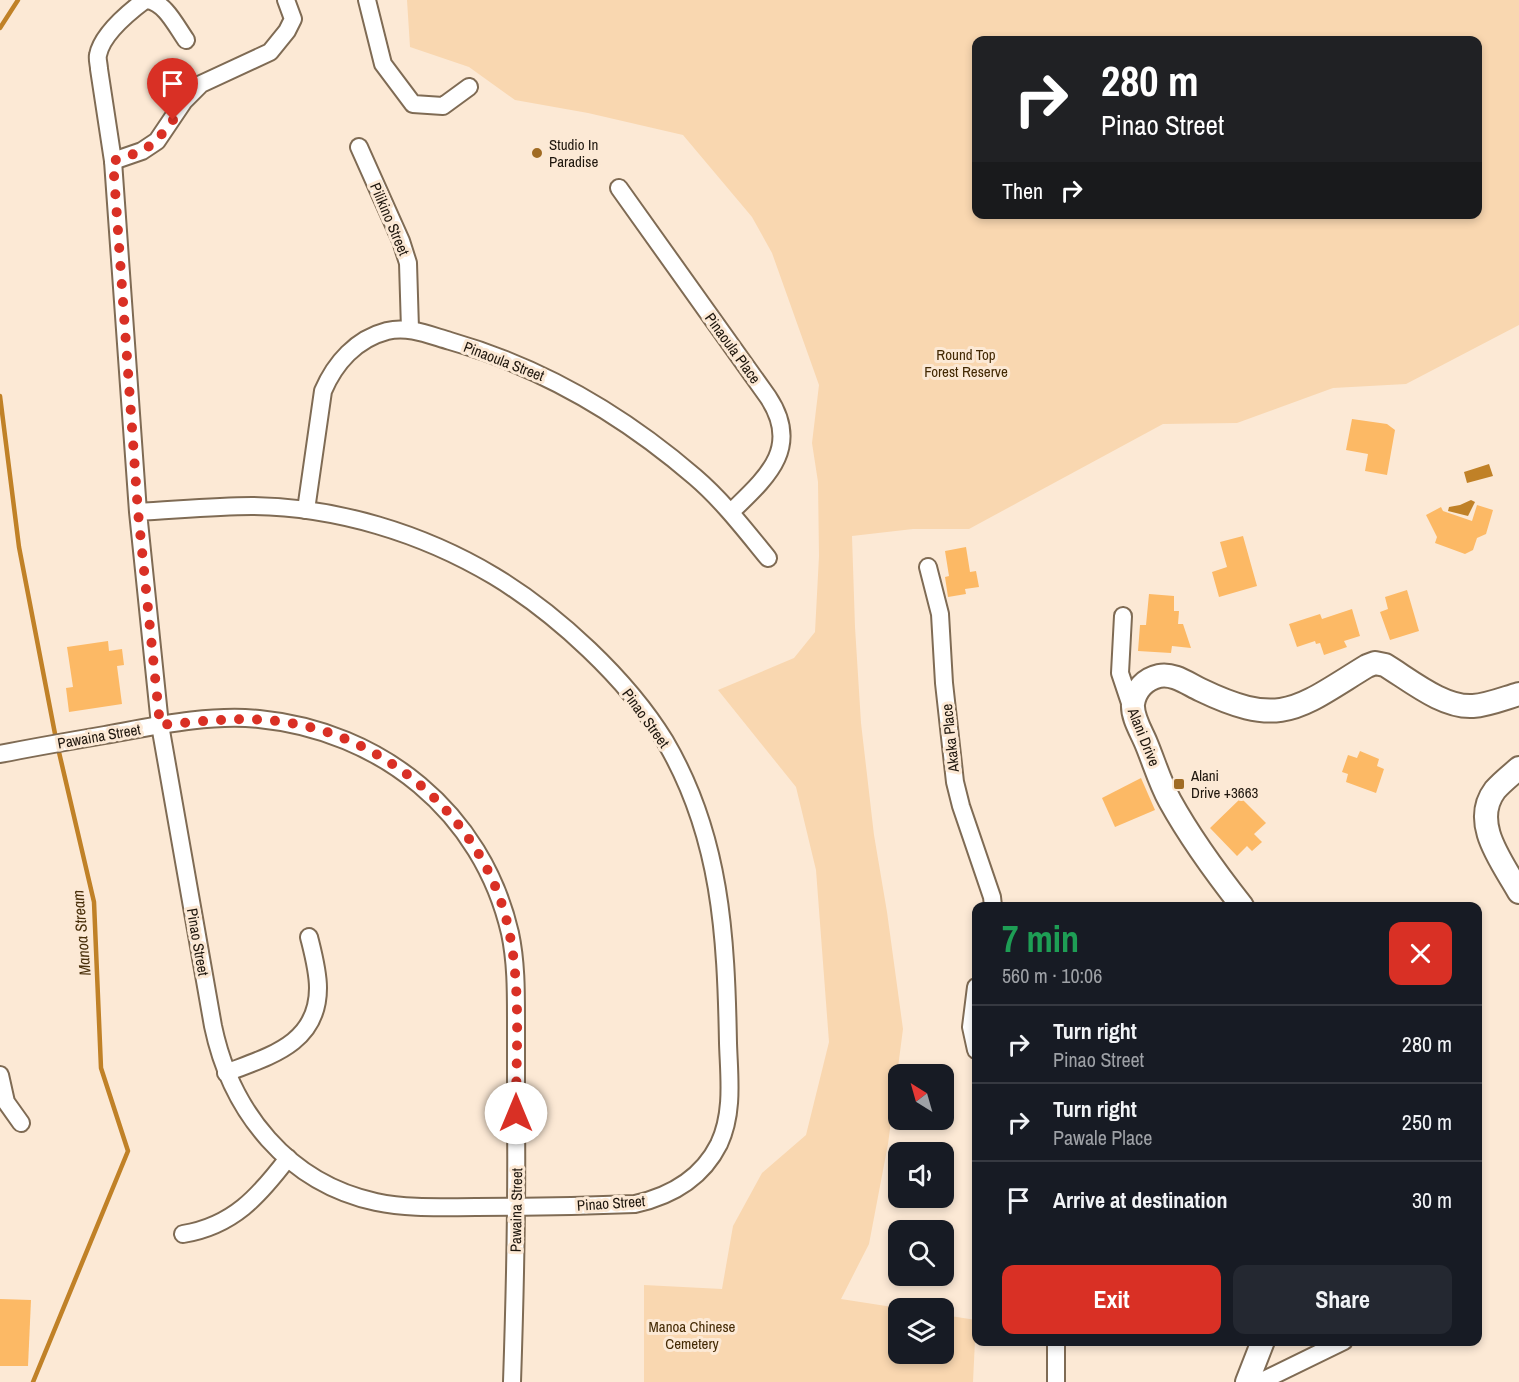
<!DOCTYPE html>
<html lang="en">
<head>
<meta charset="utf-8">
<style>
	:root { --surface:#171b24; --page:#242831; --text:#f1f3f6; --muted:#9ea1a6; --line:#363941; --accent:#d93025 }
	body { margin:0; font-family:"Archivo Narrow",sans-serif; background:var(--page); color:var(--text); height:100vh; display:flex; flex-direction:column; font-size:22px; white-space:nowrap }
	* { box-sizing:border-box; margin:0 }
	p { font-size:20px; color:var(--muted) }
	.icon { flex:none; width:33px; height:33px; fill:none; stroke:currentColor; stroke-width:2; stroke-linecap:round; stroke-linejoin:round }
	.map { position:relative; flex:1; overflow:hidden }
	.drawer { position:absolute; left:972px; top:902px; width:510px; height:444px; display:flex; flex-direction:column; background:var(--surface); border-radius:12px; box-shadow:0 3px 9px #0003 }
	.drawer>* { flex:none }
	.banner { position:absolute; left:972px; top:36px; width:510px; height:183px; border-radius:12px; box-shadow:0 3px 9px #0003; background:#202124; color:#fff; overflow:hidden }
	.needle { width:39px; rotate:323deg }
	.tools { position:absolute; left:888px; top:1064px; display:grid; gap:12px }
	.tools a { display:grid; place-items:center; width:66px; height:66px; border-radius:12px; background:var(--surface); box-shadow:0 3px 9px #0003; font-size:30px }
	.pin { position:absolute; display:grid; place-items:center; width:51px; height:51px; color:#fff; margin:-62px -26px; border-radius:50% 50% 50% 0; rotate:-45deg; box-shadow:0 0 6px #0007 }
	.pin .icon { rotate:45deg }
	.me { position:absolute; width:66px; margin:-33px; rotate:0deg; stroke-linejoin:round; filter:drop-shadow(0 0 4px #0008) }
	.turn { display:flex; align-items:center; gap:21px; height:126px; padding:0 30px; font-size:27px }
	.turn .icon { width:78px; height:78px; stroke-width:2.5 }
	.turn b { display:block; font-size:42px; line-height:51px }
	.then { display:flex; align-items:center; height:57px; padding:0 30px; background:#0003; gap:12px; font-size:22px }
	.round { display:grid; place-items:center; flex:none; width:63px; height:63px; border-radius:12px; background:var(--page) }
	.headline { display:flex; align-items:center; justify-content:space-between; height:102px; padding:0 30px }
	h1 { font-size:36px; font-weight:700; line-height:45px; color:#1e9e55 }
	.action { display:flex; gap:12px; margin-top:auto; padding:12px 30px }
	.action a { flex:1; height:69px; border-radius:12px; background:var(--accent); color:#fff; font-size:24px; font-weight:700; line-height:69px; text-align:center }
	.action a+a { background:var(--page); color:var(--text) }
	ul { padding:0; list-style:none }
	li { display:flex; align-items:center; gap:18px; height:78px; padding:0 30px; border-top:2px solid var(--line) }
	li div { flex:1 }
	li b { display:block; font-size:22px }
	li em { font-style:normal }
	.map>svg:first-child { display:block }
</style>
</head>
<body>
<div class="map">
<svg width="1519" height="1382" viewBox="0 0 1519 1382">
	<rect width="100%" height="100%" fill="#fce9d5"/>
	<path fill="#f9d7b0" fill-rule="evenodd" d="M407 0H1519V325L1406 384 1333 388 1237 423 1163 424 969 529H913L852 536 855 627 861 723 874 835 887 912 903 1029 888 1144 869 1244 841 1299 899 1308 898 1353H944V1315L976 1320 973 1382H644V1285L722 1289 733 1226 762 1173 806 1135 829 1042 816 870 796 787 718 690 794 658 815 632 819 556 818 482 812 443 819 385 772 253 752 217 683 135 588 113 515 100 469 67 410 47ZM976 40H1478V214H976Z"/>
	<g fill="#c08127">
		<path d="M1489 464 1493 476 1467 483 1464 472Z"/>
		<path d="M1471 500 1475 502 1468 516 1448 511 1449 507 1460 505Z"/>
	</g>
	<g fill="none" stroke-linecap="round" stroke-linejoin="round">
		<g stroke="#c08127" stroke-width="4.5">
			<path d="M0 28 18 0"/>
			<path d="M0 396 19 547 56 739"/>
			<path d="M33 1382 128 1151 101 1068 94 902 58 748"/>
		</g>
	</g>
	<g fill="#fcb965">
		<path d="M1352 419 1387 424 1395 430 1387 475 1365 471 1368 454 1346 450Z"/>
		<path d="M1477 505 1493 510 1486 534 1477 538 1473 550 1465 554 1435 543 1437 537 1426 515 1441 507 1443 511 1472 521Z"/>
		<path d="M1243 536 1257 586 1219 597 1212 572 1227 567 1220 542Z"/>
		<path d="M966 547 970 572 976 571 979 587 965 589 966 594 948 597 945 577 949 576 945 551Z"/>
		<path d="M1407 590 1419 631 1390 640 1380 612 1388 609 1385 597Z"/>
		<path d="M1149 594 1174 596V611H1179L1178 624H1183L1191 648 1172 646 1171 653 1138 651 1140 625H1146Z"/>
		<path d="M1352 609 1360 636 1344 641 1347 647 1324 655 1320 643 1316 644 1315 641 1297 647 1289 624 1320 614 1322 619Z"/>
		<path d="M108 641 109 651 122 649 124 665 117 666 122 704 69 712 66 688 73 687 67 647Z"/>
		<path d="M1360 751 1379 759 1377 766 1384 769 1376 793 1346 782 1348 774 1342 772 1348 755 1357 758Z"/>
		<path d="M1141 778 1155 810 1115 827 1102 798Z"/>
		<path d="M1241 798 1266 823 1254 834 1262 842 1252 851 1247 846 1237 856 1210 828Z"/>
		<path d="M0 1299 31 1300 28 1366H0Z"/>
	</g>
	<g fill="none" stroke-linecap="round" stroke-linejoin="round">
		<defs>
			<g id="street">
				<path d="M147 0C165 2 176 26 186 40"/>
				<path d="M367 0 383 64 413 104 443 106 469 87"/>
				<path d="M359 147 401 241 408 263 410 329"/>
				<path d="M113 161 142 151 157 141 184 101 201 84 270 52 287 31 293 19 286 0"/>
				<path d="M619 188 768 397C802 448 766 478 731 512"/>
				<path d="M306 510 323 391C335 363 356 339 387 331 409 326 429 335 450 341 541 367 623 415 695 477 723 501 745 530 768 558"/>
				<path d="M138 512C176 510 214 506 252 506 336 507 422 533 494 576 557 614 627 679 665 741 721 836 726 936 728 1043 729 1076 734 1112 719 1144 702 1178 671 1196 635 1204 582 1206 529 1207 476 1207 442 1207 409 1209 376 1202 288 1183 231 1112 213 1026L160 725 138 512 113 161 99 69C99 65 97 59 98 55 102 34 129 12 145 0"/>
				<path d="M928 567 940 614 944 683 955 782 961 806 992 897 993 906"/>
				<path d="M1123 616 1120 673 1132 709"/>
				<path d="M0 754C35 747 70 741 105 735 155 726 209 714 259 719 381 731 482 812 510 933 516 961 516 990 516 1018 516 1050 516 1082 516 1115 517 1204 515 1293 512 1382"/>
				<path d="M976 987 971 1027 976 1050"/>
				<path d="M226 1073C269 1056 318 1044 318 988 318 971 313 953 309 937"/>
				<path d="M0 1075 6 1102 21 1123"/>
				<path d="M183 1234C233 1226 259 1196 288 1158"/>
				<path d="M1056 1341V1382"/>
				<path d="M1260 1382 1344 1341"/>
			</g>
			<g id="secondary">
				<path d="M1519 768C1511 775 1502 782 1495 790 1470 823 1503 863 1519 892"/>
				<path d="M1242 906C1216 873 1191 839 1170 801 1160 783 1154 762 1146 743 1141 731 1132 717 1133 704 1135 690 1145 679 1159 676 1174 673 1188 684 1201 690 1282 729 1298 708 1367 666L1375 663 1385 665C1410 680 1443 708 1473 706 1488 705 1505 698 1519 694"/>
				<path d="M1247 1382 1263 1341"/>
			</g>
		</defs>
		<use href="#street" stroke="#7f6b54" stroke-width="20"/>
		<use href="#secondary" stroke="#7f6b54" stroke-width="26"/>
		<use href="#street" stroke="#fff" stroke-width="16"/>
		<use href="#secondary" stroke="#fff" stroke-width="22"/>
	</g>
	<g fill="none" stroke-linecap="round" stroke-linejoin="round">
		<path stroke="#d93025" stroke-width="10" stroke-dasharray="0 18" d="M173 120C151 149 147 150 113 161L138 512 160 725C205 721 250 715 296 724 399 744 491 831 510 936 521 993 516 1055 516 1113"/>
	</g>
	<g fill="#a06b23" stroke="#fce9d5" stroke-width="2">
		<circle cx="537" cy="153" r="6"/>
		<rect x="1173" y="778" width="12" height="12" rx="3"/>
	</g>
	<g text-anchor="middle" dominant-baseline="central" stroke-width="6" stroke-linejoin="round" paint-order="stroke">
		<g font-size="15" fill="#1e160d" stroke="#fce9d5" text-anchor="start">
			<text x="549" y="144">Studio In<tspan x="549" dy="17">Paradise</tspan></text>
			<text x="1191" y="775">Alani<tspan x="1191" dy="17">Drive +3663</tspan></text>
		</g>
		<g font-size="15" fill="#1e160d" stroke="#fce9d5">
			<text transform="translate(390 219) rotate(67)">Pilikino Street</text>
			<text transform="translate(733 348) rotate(54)">Pinaoula Place</text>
			<text transform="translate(504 361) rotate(21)">Pinaoula Street</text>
			<text transform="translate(646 718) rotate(54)">Pinao Street</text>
			<text transform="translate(99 736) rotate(-10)">Pawaina Street</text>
			<text transform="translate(1144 737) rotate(68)">Alani Drive</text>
			<text transform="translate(950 738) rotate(-96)">Akaka Place</text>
			<text transform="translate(198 942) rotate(80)">Pinao Street</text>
			<text transform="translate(611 1203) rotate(-4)">Pinao Street</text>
			<text transform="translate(516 1210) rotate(-89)">Pawaina Street</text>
		</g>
		<g font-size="15" fill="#432903" stroke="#fce9d5">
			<text x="966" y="354">Round Top<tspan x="966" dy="17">Forest Reserve</tspan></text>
			<text x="692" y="1326">Manoa Chinese<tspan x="692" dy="17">Cemetery</tspan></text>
		</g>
		<g font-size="16" font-style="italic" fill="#492f0a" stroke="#fce9d5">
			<text transform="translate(81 933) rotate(-95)">Manoa Stream</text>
		</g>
	</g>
</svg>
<div class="tools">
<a><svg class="needle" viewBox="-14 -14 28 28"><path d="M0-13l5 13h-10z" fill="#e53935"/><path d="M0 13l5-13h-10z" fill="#9ea1a6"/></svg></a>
<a><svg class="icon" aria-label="sound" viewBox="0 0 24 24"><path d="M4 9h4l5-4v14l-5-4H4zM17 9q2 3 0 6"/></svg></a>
<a><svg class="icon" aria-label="search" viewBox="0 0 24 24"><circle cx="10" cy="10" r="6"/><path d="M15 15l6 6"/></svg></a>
<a><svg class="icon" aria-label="layers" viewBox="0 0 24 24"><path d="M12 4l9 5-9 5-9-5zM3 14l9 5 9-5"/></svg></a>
</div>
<div class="pin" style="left:173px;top:120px;background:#d93025"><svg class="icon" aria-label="arrive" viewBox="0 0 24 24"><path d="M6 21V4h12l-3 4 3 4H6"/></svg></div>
<svg class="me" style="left:516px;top:1113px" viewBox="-20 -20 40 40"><circle r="19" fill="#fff"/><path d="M0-13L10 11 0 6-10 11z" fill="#d93025"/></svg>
<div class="banner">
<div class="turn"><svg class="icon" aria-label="right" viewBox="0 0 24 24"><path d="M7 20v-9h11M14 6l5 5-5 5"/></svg><div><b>280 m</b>Pinao Street</div></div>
<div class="then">Then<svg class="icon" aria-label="right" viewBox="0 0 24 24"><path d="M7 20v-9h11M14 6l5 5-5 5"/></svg></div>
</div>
<section class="drawer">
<div class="headline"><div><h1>7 min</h1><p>560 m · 10:06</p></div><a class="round" style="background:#d93025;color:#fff"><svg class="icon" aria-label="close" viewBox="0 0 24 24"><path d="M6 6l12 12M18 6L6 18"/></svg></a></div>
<ul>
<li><svg class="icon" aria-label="right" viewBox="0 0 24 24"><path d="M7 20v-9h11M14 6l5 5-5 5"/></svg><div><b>Turn right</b><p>Pinao Street</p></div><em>280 m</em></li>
<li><svg class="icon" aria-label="right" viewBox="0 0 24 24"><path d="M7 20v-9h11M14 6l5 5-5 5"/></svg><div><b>Turn right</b><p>Pawale Place</p></div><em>250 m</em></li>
<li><svg class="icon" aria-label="arrive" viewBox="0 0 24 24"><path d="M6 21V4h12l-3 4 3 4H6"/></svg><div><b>Arrive at destination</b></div><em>30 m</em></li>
</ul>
<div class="action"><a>Exit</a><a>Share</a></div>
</section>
</div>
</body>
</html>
